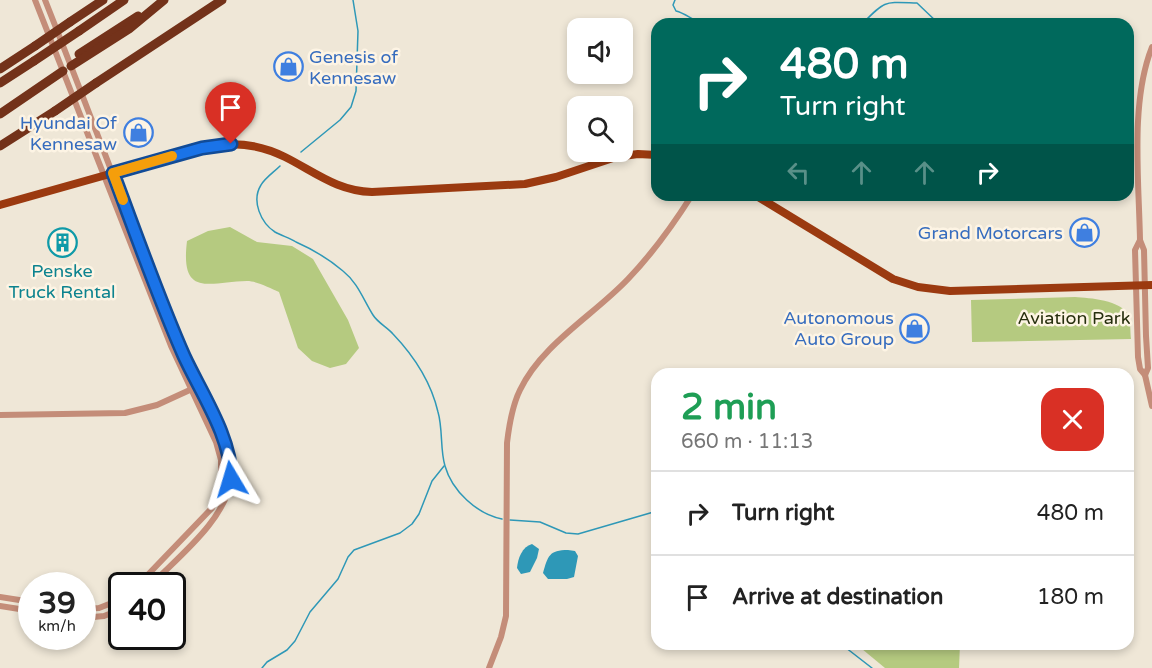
<!DOCTYPE html>
<html lang="en">
<head>
<meta charset="utf-8">
<style>
	:root { --surface:#fff; --page:#f2f2f2; --text:#222; --muted:#767676; --line:#e0e0e0 }
	body { margin:0; font-family:"Varela Round",sans-serif; background:var(--page); color:var(--text); height:100vh; display:flex; flex-direction:column; font-size:22px; white-space:nowrap }
	* { box-sizing:border-box; margin:0 }
	p { font-size:20px; color:var(--muted) }
	.icon { flex:none; width:33px; height:33px; fill:none; stroke:currentColor; stroke-width:2; stroke-linecap:round; stroke-linejoin:round }
	.map { position:relative; flex:1; overflow:hidden }
	.details { position:absolute; left:651px; top:368px; width:483px; height:282px; display:flex; flex-direction:column; background:var(--surface); border-radius:18px; box-shadow:0 3px 9px #0003 }
	.details>* { flex:none }
	.top-card { position:absolute; left:651px; top:18px; width:483px; height:183px; border-radius:18px; box-shadow:0 3px 9px #0003; background:#00695c; color:#fff; overflow:hidden }
	.controls { position:absolute; left:567px; top:18px; display:grid; gap:12px }
	.controls a { display:grid; place-items:center; width:66px; height:66px; border-radius:12px; background:var(--surface); box-shadow:0 3px 9px #0003; font-size:30px }
	.speed { position:absolute; left:18px; top:572px; display:flex; gap:12px; font-size:30px; font-weight:700; text-align:center }
	.speed>* { display:grid; place-content:center; width:78px; height:78px; border-radius:50%; background:var(--surface); box-shadow:0 3px 9px #0003; line-height:1 }
	.speed small { font-size:15px; font-weight:400 }
	.speed .limit { border:3px solid #111; border-radius:9px; background:#fff; color:#111 }
	.pin { position:absolute; display:grid; place-items:center; width:51px; height:51px; color:#fff; margin:-62px -26px; border-radius:50% 50% 50% 0; rotate:-45deg; box-shadow:0 0 6px #0007 }
	.pin .icon { rotate:45deg }
	.me { position:absolute; width:66px; margin:-33px; rotate:353deg; stroke-linejoin:round; filter:drop-shadow(0 0 4px #0008) }
	.turn { display:flex; align-items:center; gap:21px; height:126px; padding:0 30px; font-size:27px }
	.turn .icon { width:78px; height:78px; stroke-width:2.5 }
	.turn b { display:block; font-size:42px; line-height:51px }
	.lanes { display:flex; align-items:center; height:57px; padding:0 30px; background:#0003; justify-content:center; gap:30px; direction:ltr }
	.lanes .off { opacity:.35 }
	.round { display:grid; place-items:center; flex:none; width:63px; height:63px; border-radius:18px; background:var(--page) }
	.summary { display:flex; align-items:center; justify-content:space-between; height:102px; padding:0 30px }
	h1 { font-size:36px; font-weight:700; line-height:45px; color:#1e9e55 }
	ul { padding:0; list-style:none }
	li { display:flex; align-items:center; gap:18px; height:84px; padding:0 30px; border-top:2px solid var(--line) }
	li div { flex:1 }
	li b { display:block; font-size:22px }
	li em { font-style:normal }
	.map>svg:first-child { display:block }
</style>
</head>
<body>
<div class="map">
<svg width="1152" height="668" viewBox="0 0 1152 668">
	<rect width="100%" height="100%" fill="#efe7d7"/>
	<g fill="#b5ca80">
		<path d="M230 227 257 242 292 246 313 259 348 320 359 348 346 364 330 368 312 361 298 348 279 292C270 288 257 281 247 281 209 282 180 298 187 241L208 231Z"/>
		<path d="M1075 297C1090 298 1121 300 1128 315 1131 322 1130 331 1131 339L972 342 971 300Z"/>
		<path d="M856 644H960L959 668H885Z"/>
	</g>
	<g fill="#2e98b7">
		<path d="M532 544 539 549 537 558 530 572 521 574 517 568C518 558 522 547 532 544Z"/>
		<path d="M568 550 575 551 578 556 574 577 567 579H548L543 573C548 556 549 550 568 550Z"/>
	</g>
	<g fill="none" stroke-linecap="round" stroke-linejoin="round">
		<g stroke="#2e98b7" stroke-width="1.5">
			<path d="M675 0 673 5 676 11C684 13 690 18 695 20 706 23 716 20 727 24"/>
			<path d="M862 24C886 0 883 2 917 3L939 24"/>
			<path d="M301 152 340 120 351 107 356 91 358 31 353 0"/>
			<path d="M280 166C274 172 265 178 261 185 251 201 261 223 275 232 282 236 290 238 296 242 312 249 330 260 343 271 358 283 363 299 373 315 378 323 387 327 393 334 414 356 431 382 438 412 443 429 440 450 445 466 452 491 477 514 502 519"/>
			<path d="M510 520 540 522 566 533 578 534 657 511"/>
			<path d="M841 644 872 668"/>
			<path d="M262 668 267 662 287 650 295 641 310 612 338 579 348 557 354 550 400 533 412 524 419 514 432 481 444 466"/>
		</g>
		<g stroke="#c48d79" stroke-width="6">
			<path d="M35 0 171 346 216 442 221 460V485L212 508 138 585"/>
			<path d="M45 0C91 116 134 232 181 348 195 383 234 442 231 478 227 519 178 557 151 585"/>
			<path d="M1152 47C1130 102 1139 181 1140 240L1144 250 1146 336 1148 368 1145 375 1152 406"/>
			<path d="M1140 240 1135 250 1138 357 1140 369 1145 375"/>
			<path d="M0 415 125 413 157 405 192 389"/>
			<path d="M0 597 32 602"/>
			<path d="M0 606 32 611"/>
			<path d="M82 609 99 608 122 599"/>
			<path d="M82 618 104 616 122 609"/>
			<path d="M489 668 501 637 506 616 507 443C509 426 512 406 520 390 542 344 594 315 628 279 653 253 673 225 692 195"/>
		</g>
		<g stroke="#9b3a10" stroke-width="8">
			<path d="M755 195 893 279 918 287 950 291 1152 285"/>
			<path d="M0 205 202 148C230 141 259 144 285 157 315 172 337 191 372 192L525 184 556 177 616 157 638 154 657 155"/>
		</g>
		<g stroke="#73321a" stroke-width="9">
			<path d="M70 22 103 0"/>
			<path d="M79 31 124 0"/>
			<path d="M79 54 138 16"/>
			<path d="M71 66 129 29 164 0"/>
			<path d="M0 69 35 46"/>
			<path d="M0 83 34 61"/>
			<path d="M96 83 222 0"/>
			<path d="M0 114 63 71"/>
			<path d="M0 146 55 111"/>
		</g>
		<g stroke="#73321a" stroke-width="9">
			<path d="M35 46 70 22"/>
			<path d="M34 61 79 31"/>
			<path d="M55 111 96 83"/>
		</g>
	</g>
	<g fill="none" stroke-linecap="round" stroke-linejoin="round">
		<defs>
			<path id="route" d="M231 479C232 438 201 393 184 356 158 297 136 234 113 173L202 148 231 144"/>
		</defs>
		<use href="#route" stroke="#114b97" stroke-width="15"/>
		<use href="#route" stroke="#1a73e8" stroke-width="10"/>
		<path stroke="#f59e0b" stroke-width="10" d="M123 200 113 173 172 156"/>
	</g>
	<defs>
		<symbol id="shop-ring" viewBox="-11 -11 22 22"><circle r="9.5" fill="#fdf4e4" stroke="#3f7fe0" stroke-width="1.5"/><path d="M-5-2.5h2.3a2.7 3.5 0 0 1 5.4 0H5L5.5 6h-11ZM-1.5-2.5h3a1.5 2.3 0 0 0-3 0Z" fill="#3f7fe0"/></symbol>
		<symbol id="building-ring" viewBox="-11 -11 22 22"><circle r="9.5" fill="#fdf4e4" stroke="#0f9aa8" stroke-width="1.5"/><path d="M-4-6H4V6H1V3H-1V6H-4ZM-2.5-4.3h1.7v1.8h-1.7ZM.8-4.3h1.7v1.8H.8ZM-2.5-1h1.7V.8h-1.7ZM.8-1h1.7V.8H.8Z" fill="#0f9aa8"/></symbol>
	</defs>
	<g fill-rule="evenodd">
		<use href="#shop-ring" x="272" y="50" width="33" height="33"/>
		<use href="#shop-ring" x="122" y="116" width="33" height="33"/>
		<use href="#shop-ring" x="1068" y="216" width="33" height="33"/>
		<use href="#building-ring" x="46" y="226" width="33" height="33"/>
		<use href="#shop-ring" x="898" y="312" width="33" height="33"/>
	</g>
	<g text-anchor="middle" dominant-baseline="central" stroke-width="5" stroke-linejoin="round" paint-order="stroke">
		<g font-size="18" fill="#366cbe" stroke="#fdf4e4" text-anchor="end">
			<text x="309" y="57" text-anchor="start">Genesis of<tspan x="309" dy="21">Kennesaw</tspan></text>
			<text x="117" y="123">Hyundai Of<tspan x="117" dy="21">Kennesaw</tspan></text>
			<text x="1063" y="233">Grand Motorcars</text>
			<text x="894" y="318">Autonomous<tspan x="894" dy="21">Auto Group</tspan></text>
		</g>
		<g font-size="18" fill="#0d838f" stroke="#fdf4e4">
			<text x="62" y="271">Penske<tspan x="62" dy="21">Truck Rental</tspan></text>
		</g>
		<g font-size="18" fill="#262e0d" stroke="#fdf4e4">
			<text x="1074" y="318">Aviation Park</text>
		</g>
	</g>
</svg>
<div class="controls">
<a><svg class="icon" aria-label="sound" viewBox="0 0 24 24"><path d="M4 9h4l5-4v14l-5-4H4zM17 9q2 3 0 6"/></svg></a>
<a><svg class="icon" aria-label="search" viewBox="0 0 24 24"><circle cx="10" cy="10" r="6"/><path d="M15 15l6 6"/></svg></a>
</div>
<div class="speed"><div>39<small>km/h</small></div><div class="limit">40</div></div>
<div class="pin" style="left:231px;top:144px;background:#d93025"><svg class="icon" aria-label="arrive" viewBox="0 0 24 24"><path d="M6 21V4h12l-3 4 3 4H6"/></svg></div>
<svg class="me" style="left:231px;top:479px" viewBox="-20 -20 40 40"><path d="M0-17L14 15 0 8-14 15z" fill="#1a73e8" stroke="#fff" stroke-width="4"/></svg>
<div class="top-card">
<div class="turn"><svg class="icon" aria-label="right" viewBox="0 0 24 24"><path d="M7 20v-9h11M14 6l5 5-5 5"/></svg><div><b>480 m</b>Turn right</div></div>
<div class="lanes"><svg class="icon off" aria-label="left" viewBox="0 0 24 24"><path d="M17 20v-9H6M10 6l-5 5 5 5"/></svg><svg class="icon off" aria-label="ahead" viewBox="0 0 24 24"><path d="M12 20V5M6 11l6-6 6 6"/></svg><svg class="icon off" aria-label="ahead" viewBox="0 0 24 24"><path d="M12 20V5M6 11l6-6 6 6"/></svg><svg class="icon" aria-label="right" viewBox="0 0 24 24"><path d="M7 20v-9h11M14 6l5 5-5 5"/></svg></div>
</div>
<section class="details">
<div class="summary"><div><h1>2 min</h1><p>660 m · 11:13</p></div><a class="round" style="background:#d93025;color:#fff"><svg class="icon" aria-label="close" viewBox="0 0 24 24"><path d="M6 6l12 12M18 6L6 18"/></svg></a></div>
<ul>
<li><svg class="icon" aria-label="right" viewBox="0 0 24 24"><path d="M7 20v-9h11M14 6l5 5-5 5"/></svg><div><b>Turn right</b></div><em>480 m</em></li>
<li><svg class="icon" aria-label="arrive" viewBox="0 0 24 24"><path d="M6 21V4h12l-3 4 3 4H6"/></svg><div><b>Arrive at destination</b></div><em>180 m</em></li>
</ul>
</section>
</div>
</body>
</html>
